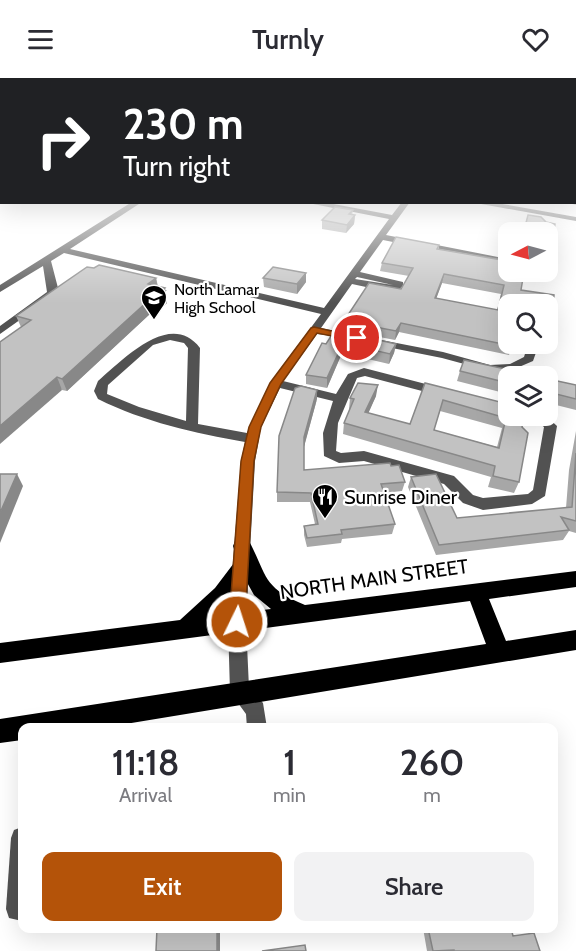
<!DOCTYPE html>
<html lang="en">
<head>
<meta charset="utf-8">
<style>
	:root { --surface:#fff; --page:#f2f2f3; --text:#2b2b33; --muted:#7c7c81; --accent:#b45309 }
	body { margin:0; font-family:Cabin,sans-serif; background:var(--page); color:var(--text); height:100vh; display:flex; flex-direction:column; font-size:22px; white-space:nowrap }
	* { box-sizing:border-box; margin:0 }
	p { font-size:20px; color:var(--muted) }
	.icon { flex:none; width:33px; height:33px; fill:none; stroke:currentColor; stroke-width:2; stroke-linecap:round; stroke-linejoin:round }
	.map { position:relative; flex:1; overflow:hidden }
	.drawer { position:absolute; left:18px; top:645px; width:540px; height:210px; display:flex; flex-direction:column; background:var(--surface); border-radius:12px; box-shadow:0 6px 24px #0002 }
	.drawer>* { flex:none }
	.hud { position:absolute; left:0px; top:0px; width:576px; height:126px; box-shadow:0 6px 24px #0002; background:#202124; color:#fff; overflow:hidden }
	.needle { width:39px; rotate:264deg }
	.fabs { position:absolute; left:498px; top:144px; display:grid; gap:12px }
	.fabs a { display:grid; place-items:center; width:60px; height:60px; border-radius:12px; background:var(--surface); box-shadow:0 6px 24px #0002; font-size:30px }
	.pin { position:absolute; display:grid; place-items:center; width:51px; height:51px; color:#fff; margin:-26px; border:3px solid #fff; border-radius:50%; box-shadow:0 2px 6px #0007 }
	.me { position:absolute; width:66px; margin:-33px; rotate:4deg; stroke-linejoin:round; filter:drop-shadow(0 0 4px #0008) }
	.turn { display:flex; align-items:center; gap:21px; height:126px; padding:0 24px; font-size:27px }
	.turn .icon { width:78px; height:78px; stroke-width:2.5 }
	.turn b { display:block; font-size:42px; line-height:51px }
	.eta { display:flex; justify-content:space-evenly; align-items:center; height:102px; text-align:center }
	.eta b { font-size:36px; font-weight:600; line-height:42px }
	.primary-button { display:flex; gap:12px; margin-top:auto; padding:12px 24px }
	.primary-button a { flex:1; height:69px; border-radius:12px; background:var(--accent); color:#fff; font-size:24px; font-weight:600; line-height:69px; text-align:center }
	.primary-button a+a { background:var(--page); color:var(--text) }
	header { display:flex; justify-content:space-between; align-items:center; height:78px; padding:0 24px; background:var(--surface); font-size:27px; font-weight:600 }
	.map>svg:first-child { display:block }
</style>
</head>
<body>
<header><svg class="icon" aria-label="menu" viewBox="0 0 24 24"><path d="M4 6h16M4 12h16M4 18h16"/></svg>Turnly<svg class="icon" aria-label="heart" viewBox="0 0 24 24"><path d="M12 20l-8-8c-3-5 5-10 8-4 3-6 11-1 8 4z"/></svg></header>
<div class="map">
<svg width="576" height="873" viewBox="0 0 576 873">
	<rect width="100%" height="100%" fill="#fff"/>
	<g fill="none" stroke-linecap="round" stroke-linejoin="round">
		<g fill="#525252" fill-rule="evenodd">
			<path d="M574 122 576 127 566 124H574Z"/>
			<path d="M132 124H142L70 171 324 230 389 141 303 124H323L392 137 402 124H410L386 157 508 181V187L383 162 360 194 403 204V208L394 215 352 206 321 250 356 257V261L317 256 283 303 336 316 348 296 364 290 445 311 447 314 441 318 365 298 357 300 338 345 336 373 341 375 364 373 454 398 473 417 483 420 528 416 533 412 544 349 537 343 529 341 527 338H546L557 348 545 418 532 426 483 432 463 425 444 406 364 383 339 385 324 378 323 355 333 323 280 310 261 349 255 383 246 545 249 610 263 625 267 650H247L246 636 230 614 228 545 241 383 245 364C195 355 144 344 98 321L94 313 98 303C122 283 170 231 200 270L198 346 247 355 270 305 321 236 64 175 51 183 58 210 55 217 0 256V248L47 214 43 188 0 214V207ZM357 199 393 207 355 201ZM170 262 184 265 188 270 186 343 139 329 107 316 108 307 153 267Z"/>
			<path d="M470 124H491L576 139V143Z"/>
			<path d="M376 261 443 274 490 287 510 286 524 279 528 266H539L533 283 512 292 490 293 442 280 372 266 371 264Z"/>
			<path d="M22 749V843L9 840 6 831 11 760 14 752Z"/>
		</g>
		<path fill="#000" fill-rule="evenodd" d="M242 460 249 463C268 499 262 509 305 527L576 493V509L489 521 506 563 576 552V572L101 650H22V662L0 665V641L486 566 470 523 0 585V565L180 542 215 510 237 481 233 468 235 463ZM244 499 254 517 271 531 213 538 229 522Z"/>
	</g>
	<g fill="#a7a7a7" fill-rule="evenodd">
		<path d="M353 132 352 137H355L354 146 346 155 322 151V142Z"/>
		<path d="M528 137 541 139 546 144 555 146 553 161 550 169H548V154H519L521 149H524Z"/>
		<path d="M396 159 439 167V171L508 183V194H524L521 212 554 217 552 245 548 254V226H508V266H513L509 277 399 254 395 262 343 252 344 243 369 205 401 211 409 198 380 193 382 185ZM442 205 501 216 497 232 436 221Z"/>
		<path d="M94 190 156 200 158 208 165 210 167 225 155 236 151 235 67 313 62 312 21 249 16 238Z"/>
		<path d="M263 200 306 204 297 216 264 209Z"/>
		<path d="M335 252 396 266 394 275 389 286 342 275 327 310 306 306V297Z"/>
		<path d="M460 293 508 298V316L457 303Z"/>
		<path d="M548 301 576 307V332L548 325Z"/>
		<path d="M425 305 508 326 522 349 519 404 514 415 488 409 491 399 343 356 344 345 350 331H349L350 320 376 318 368 335 410 346ZM440 333 502 350 497 369 434 352Z"/>
		<path d="M317 321 304 368V392L391 388 405 404 402 413 384 415 395 446 392 456 342 461 341 465 307 469 304 457V448L315 446 310 424H277V414Z"/>
		<path d="M576 353V455L569 453 563 462 436 477 408 409 411 399 457 440 566 430 569 392Z"/>
		<path d="M423 850H511L513 858 540 873H427Z"/>
	</g>
	<g fill="#888">
		<path d="M355 137 354 146 346 155 347 147Z"/>
		<path d="M306 195V204L297 216V206Z"/>
		<path d="M444 196 442 205 433 229 435 220Z"/>
		<path d="M156 200 158 212 148 206Z"/>
		<path d="M165 210 167 225 155 236 153 224Z"/>
		<path d="M148 223 151 235 67 313 62 301Z"/>
		<path d="M401 245 399 254 395 262 396 253Z"/>
		<path d="M343 265 342 275 327 310V300Z"/>
		<path d="M396 266 394 275 389 286 390 276Z"/>
		<path d="M57 299 62 312 0 366V348Z"/>
		<path d="M378 307 376 318 364 345 365 334Z"/>
		<path d="M317 312V321L304 369V359Z"/>
		<path d="M17 396 23 408 0 465V435Z"/>
		<rect x="217" y="850" width="3" height="23"/>
	</g>
	<g fill="#c2c2c2" stroke="#888" stroke-width="1.5" fill-rule="evenodd">
		<path d="M335 129 353 132 349 136 355 137 347 147 322 142Z"/>
		<path d="M528 137 541 139 546 144 555 146 553 161 548 160V154H520L521 149H525Z"/>
		<path d="M396 159 439 167 437 171 508 183V194H524L521 212 554 217 552 245H548V226H508V266H513L512 268 401 245 396 253 344 243 369 205 401 211 413 190 382 185ZM444 196 504 207 498 232 435 220Z"/>
		<path d="M99 187 156 200 148 206 165 210 162 213H165L153 224 148 223 62 301 57 299 0 348V264L31 242 16 238 87 189 94 190Z"/>
		<path d="M273 189 306 195 297 206 263 200Z"/>
		<path d="M335 252 396 266 390 276 343 265 327 300 306 297 322 265 326 266Z"/>
		<path d="M464 282 538 298H508V305L460 293Z"/>
		<path d="M548 301 576 307V321L548 314Z"/>
		<path d="M358 305 378 307 365 334 410 346 425 305 508 326V338H525L522 349 528 355 519 404 493 398 495 388 344 345 354 321 350 320ZM443 322 506 340 499 370 434 352Z"/>
		<path d="M301 308 317 312 304 359V392L390 385 391 388 399 387 405 404 381 406 395 446 341 452 342 456 307 460 304 448 318 446 311 415 277 414 279 358 295 310Z"/>
		<path d="M576 375V443L561 439 569 452 439 467 411 399 436 396 457 440 572 429Z"/>
		<path d="M0 396H17L0 435Z"/>
		<path d="M157 850H217V873H156Z"/>
		<path d="M428 850H511L513 858 534 855 540 873H454V872L433 873Z"/>
		<path d="M305 867 306 873H262Z"/>
	</g>
	<linearGradient id="sky" x2="0" y2="1"><stop stop-color="#8baccb"/><stop offset="0.46" stop-color="#fff"/><stop offset="1" stop-color="#fff" stop-opacity="0"/></linearGradient>
	<rect width="576" height="225" fill="url(#sky)"/>
	<path fill="#b45309" stroke="#753606" stroke-width="1.5" d="M314 249 362 260 357 263 317 255 281 306 261 349 254 383 245 544 243 550 237 552 232 550 229 544 241 383 249 349 270 305 311 250Z"/>
	<defs>
		<symbol id="school-pin" viewBox="-11 -11 22 30"><path d="M0 17L-7.5 6A9.5 9.5 0 1 1 7.5 6Z" fill="#000" stroke="#fff"/><path d="M0-5L7-2L0 1L-7-2ZM-4 1L0 2.5L4 1V4Q0 6-4 4Z" fill="#fff"/></symbol>
		<symbol id="restaurant-pin" viewBox="-11 -11 22 30"><path d="M0 17L-7.5 6A9.5 9.5 0 1 1 7.5 6Z" fill="#000" stroke="#fff"/><path d="M-5-6h1v4h1v-4h1v4h1v-4h1v5L-1.5 .5V6h-2V.5L-5-1ZM5-6V6H3V1.5H1.5Q1.5-4 5-6Z" fill="#fff"/></symbol>
	</defs>
	<g fill-rule="evenodd">
		<use href="#school-pin" x="139" y="205" width="30" height="40"/>
		<use href="#restaurant-pin" x="310" y="404" width="30" height="40"/>
	</g>
	<g text-anchor="middle" dominant-baseline="central" stroke-width="4.5" stroke-linejoin="round" paint-order="stroke">
		<g font-size="16" fill="#000" stroke="#fff" text-anchor="start">
			<text x="174" y="211">North Lamar<tspan x="174" dy="18">High School</tspan></text>
		</g>
		<g font-size="20" fill="#000" stroke="#fff" text-anchor="start">
			<text x="344" y="419">Sunrise Diner</text>
		</g>
		<g font-size="20" fill="#000" stroke="#fff">
			<text transform="translate(374 501) rotate(-8)">NORTH MAIN STREET</text>
		</g>
	</g>
</svg>
<div class="fabs">
<a><svg class="needle" viewBox="-14 -14 28 28"><path d="M0-13l5 13h-10z" fill="#e53935"/><path d="M0 13l5-13h-10z" fill="#7c7c81"/></svg></a>
<a><svg class="icon" aria-label="search" viewBox="0 0 24 24"><circle cx="10" cy="10" r="6"/><path d="M15 15l6 6"/></svg></a>
<a><svg class="icon" aria-label="layers" viewBox="0 0 24 24"><path d="M12 4l9 5-9 5-9-5zM3 14l9 5 9-5"/></svg></a>
</div>
<div class="pin" style="left:357px;top:260px;background:#d93025"><svg class="icon" aria-label="arrive" viewBox="0 0 24 24"><path d="M6 21V4h12l-3 4 3 4H6"/></svg></div>
<svg class="me" style="left:237px;top:544px" viewBox="-20 -20 40 40"><circle r="17" fill="#b45309" stroke="#fff" stroke-width="3"/><path d="M0-11L8 9 0 5-8 9z" fill="#fff"/></svg>
<div class="hud">
<div class="turn"><svg class="icon" aria-label="right" viewBox="0 0 24 24"><path d="M7 20v-9h11M14 6l5 5-5 5"/></svg><div><b>230 m</b>Turn right</div></div>
</div>
<section class="drawer">
<div class="eta">
<div><b>11:18</b><p>Arrival</p></div>
<div><b>1</b><p>min</p></div>
<div><b>260</b><p>m</p></div>
</div>
<div class="primary-button"><a>Exit</a><a>Share</a></div>
</section>
</div>
</body>
</html>
